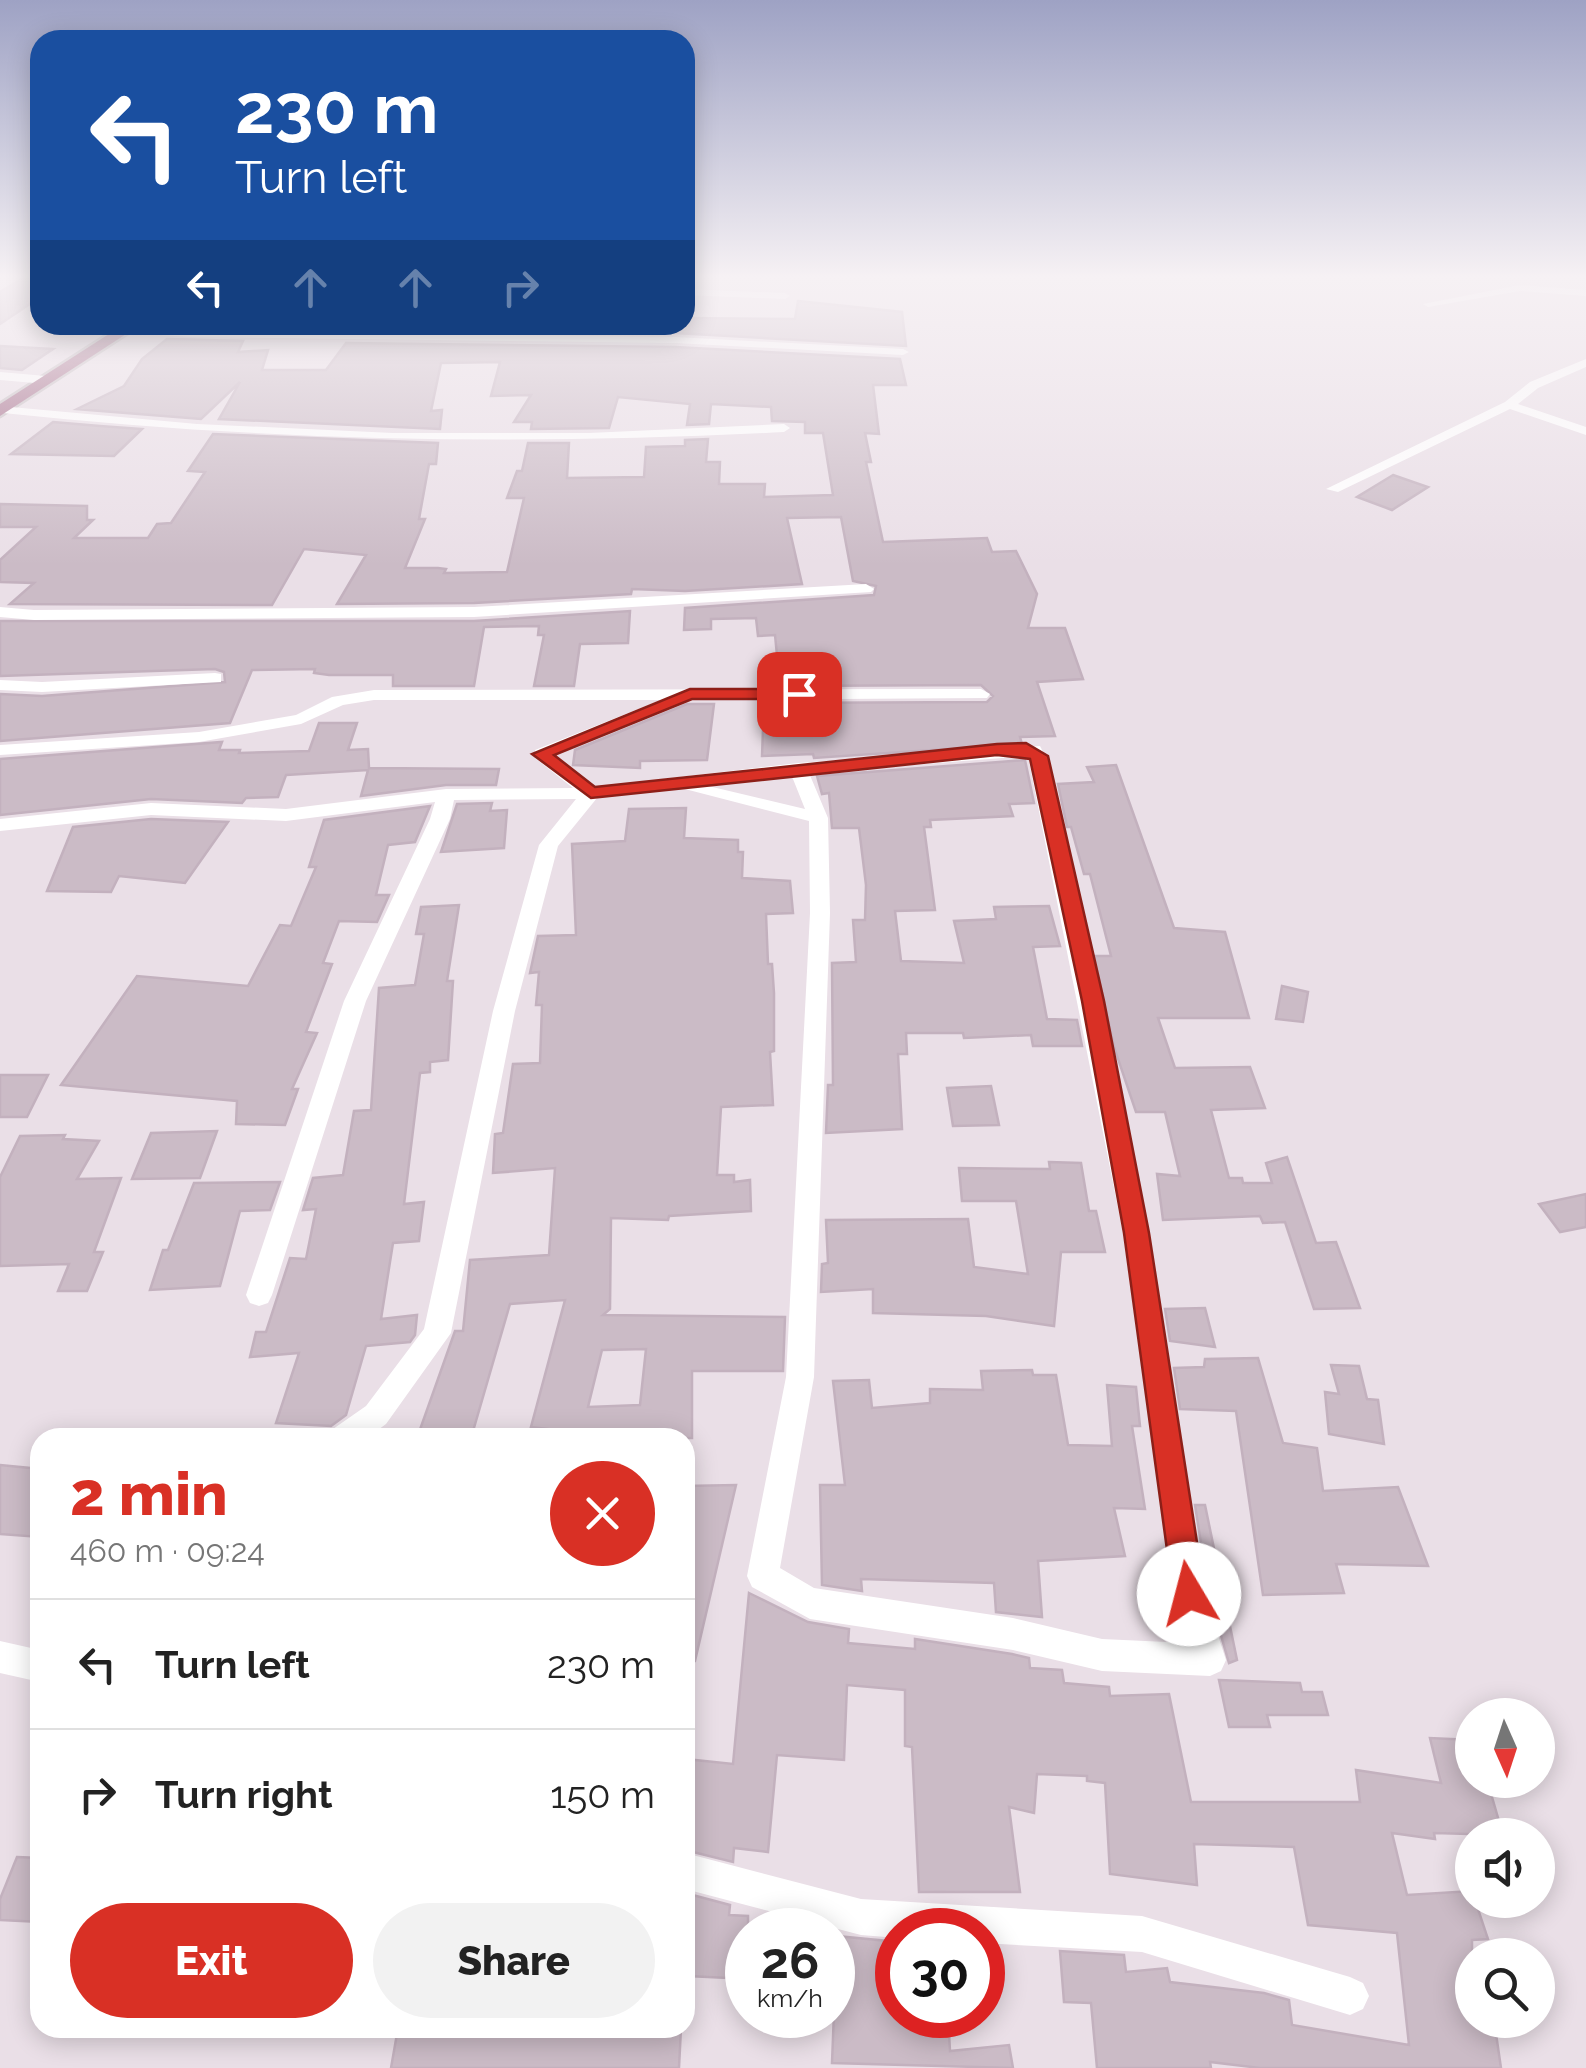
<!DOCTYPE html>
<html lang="en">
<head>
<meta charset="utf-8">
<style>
	:root { --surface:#fff; --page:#f2f2f2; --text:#222; --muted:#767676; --line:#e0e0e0; --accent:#d93025 }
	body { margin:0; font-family:Raleway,sans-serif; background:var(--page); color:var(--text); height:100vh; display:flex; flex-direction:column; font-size:38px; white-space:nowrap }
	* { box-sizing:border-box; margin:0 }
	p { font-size:32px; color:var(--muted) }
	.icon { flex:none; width:55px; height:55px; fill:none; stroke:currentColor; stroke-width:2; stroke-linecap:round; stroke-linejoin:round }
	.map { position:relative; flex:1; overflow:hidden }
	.drawer { position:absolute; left:30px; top:1428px; width:665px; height:610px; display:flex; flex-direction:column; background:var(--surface); border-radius:30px; box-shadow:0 5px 25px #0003 }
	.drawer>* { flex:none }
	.hud { position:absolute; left:30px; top:30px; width:665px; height:305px; border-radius:30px; box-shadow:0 5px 25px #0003; background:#1a4fa0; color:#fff; overflow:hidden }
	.needle { width:65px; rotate:177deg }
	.tools { position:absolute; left:1455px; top:1698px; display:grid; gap:20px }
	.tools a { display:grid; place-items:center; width:100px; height:100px; border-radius:50%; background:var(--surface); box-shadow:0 5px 25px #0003; font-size:50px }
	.speed { position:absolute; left:725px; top:1908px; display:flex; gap:20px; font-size:50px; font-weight:700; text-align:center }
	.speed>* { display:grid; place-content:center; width:130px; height:130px; border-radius:50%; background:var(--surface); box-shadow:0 5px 25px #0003; line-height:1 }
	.speed small { font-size:25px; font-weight:400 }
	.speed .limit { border:15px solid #d22; background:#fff; color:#111 }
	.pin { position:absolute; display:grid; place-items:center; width:85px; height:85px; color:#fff; margin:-42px; border-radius:20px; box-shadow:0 5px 15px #0006 }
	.me { position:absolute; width:110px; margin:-55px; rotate:352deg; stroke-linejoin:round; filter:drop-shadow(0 0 8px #0008) }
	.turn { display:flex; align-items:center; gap:35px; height:210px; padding:0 40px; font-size:45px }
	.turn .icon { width:130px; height:130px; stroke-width:2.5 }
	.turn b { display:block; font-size:70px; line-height:85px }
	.lanes { display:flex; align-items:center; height:95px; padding:0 40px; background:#0003; justify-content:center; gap:50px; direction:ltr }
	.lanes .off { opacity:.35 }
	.round { display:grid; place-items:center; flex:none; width:105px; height:105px; border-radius:52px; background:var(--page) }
	.headline { display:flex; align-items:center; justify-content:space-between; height:170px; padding:0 40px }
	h1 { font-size:60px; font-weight:800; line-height:75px; color:var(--accent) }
	.button { display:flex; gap:20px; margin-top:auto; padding:20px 40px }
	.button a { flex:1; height:115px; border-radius:60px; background:var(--accent); color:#fff; font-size:40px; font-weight:800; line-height:115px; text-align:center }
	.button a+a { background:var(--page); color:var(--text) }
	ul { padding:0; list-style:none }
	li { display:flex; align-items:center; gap:30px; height:130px; padding:0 40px; border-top:2px solid var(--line) }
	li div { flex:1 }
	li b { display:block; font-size:38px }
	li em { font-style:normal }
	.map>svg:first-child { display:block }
</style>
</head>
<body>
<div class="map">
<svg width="1586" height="2068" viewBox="0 0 1586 2068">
	<rect width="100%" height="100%" fill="#eadfe7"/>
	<g fill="#cbbbc6" stroke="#c3b1be" stroke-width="2.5" fill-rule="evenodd">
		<path d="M25 277H40V297L0 324V292Z"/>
		<path d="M798 301 902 312 906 346 675 333 384 330 386 325H685V318L795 319Z"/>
		<path d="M167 339 243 341 238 352 268 350 262 370H326L346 343 675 347 900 359 906 385H873L879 434 865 433 871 462H866L883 542 987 538 992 552 1016 551 1037 594 1028 628H1065L1083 679 1037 682 1055 736 1020 737 1022 744 814 758 813 754 762 756 764 703 987 702 993 696 981 685 780 686 775 635 758 636 756 618 711 619V629L684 630 685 608 874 595 876 586 853 581 841 517 787 518 802 584 685 591 632 589 631 594 474 603 337 604 366 555 304 549 272 605 10 604 34 583 0 582V560L36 527H0V504L87 506V520H93L74 538H148L157 524 171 523 205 472 188 471 213 434 438 443 436 464H429L419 519H425L405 568H438L446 569 444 573 507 572 524 498H507L517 471H522L528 443H569L567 478 644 477 646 447 685 446V440L708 439 706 462H720L719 484H765L764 497 833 495 823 433H805V422L772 421 771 407 711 404 709 424 687 425 690 404 618 397 609 428 531 429 532 422H514L531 395 491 396 500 362 441 363 431 411 442 410 440 429 219 419 240 382 201 419 77 409 124 386 142 359Z"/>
		<path d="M0 346 53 349 22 370 0 368Z"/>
		<path d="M53 422 100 426 142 429 114 456 11 454Z"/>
		<path d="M1393 475 1428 487 1392 510 1357 497Z"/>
		<path d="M630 611 628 643 580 644 574 686H534L544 635H538L539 626 484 627 474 686H393V675H329L314 673 315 669 252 670 230 723 0 741V694L42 696 225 682 224 672 215 669 0 676V621H474Z"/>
		<path d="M687 704H714L707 760 640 761V768L573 765 575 750Z"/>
		<path d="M319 723H357L348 750 368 749 369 768 499 769 496 785H446L361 796 368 770 286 775 278 797 246 798 242 803 151 799 0 815V759L222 742 219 750H240L239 753 309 751Z"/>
		<path d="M1025 760 1034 803 1009 804 1013 816 930 820 931 827H924L935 910 895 911 901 961 964 963 954 921 996 919 994 907 1049 906 1060 946 1033 947 1047 1019 1077 1020 1082 1046H1033L1031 1035 964 1038 963 1033H906L907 1054H898L902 1129 826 1133 828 1085H833L832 963 856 962 853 920H865L866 885 859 828H832L829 793 822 794 817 776Z"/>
		<path d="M1116 765 1174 928 1225 932 1249 1018H1158L1175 1068 1250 1067 1265 1108 1211 1110 1229 1178H1242L1243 1183H1272L1266 1163 1287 1157 1316 1243 1336 1242 1360 1308 1314 1309 1285 1222 1263 1223 1260 1216 1163 1220 1157 1174 1180 1176 1165 1112H1136L1114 1047 1094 956H1111L1090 874H1084L1071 827H1067L1058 784 1094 782 1087 767Z"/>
		<path d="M492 803 490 811 507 810 504 848 441 852 457 804Z"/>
		<path d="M430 806 415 842 388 845 376 895H389L377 922 339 921 323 963 332 964 306 1032 317 1033 292 1089H298L285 1125 236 1124 237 1101 61 1085 137 976 248 986 280 925 291 926 316 867H309L324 820Z"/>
		<path d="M686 808 684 838 738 840V852H743L742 878 790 881 793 913 766 914 768 964H772L774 993V1051L770 1052 773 1105 721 1107 717 1175H734V1182L750 1180 751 1211 669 1216 668 1220 611 1218 610 1309 603 1315 785 1317 783 1371H692V1438H621L531 1427 565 1300 510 1304 471 1438H417L455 1331H463L470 1260 549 1255 555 1168 493 1173 495 1134 503 1133 513 1064 540 1063 542 1005H536L539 972 530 973 538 936 576 935 572 844 625 841 629 809ZM646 1349 640 1405 588 1407 602 1350Z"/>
		<path d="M151 819 228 822 185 883 119 876 111 892 47 891 73 827Z"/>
		<path d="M459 905 447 981H453L448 1060 430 1062V1072L420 1073 404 1204 424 1202 419 1241 393 1243 381 1319 417 1315 415 1335 410 1342 366 1346 346 1415 331 1426 276 1423 299 1353 250 1357 256 1332H266L290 1258 306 1259 316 1209 303 1210 313 1178 343 1175 354 1111 371 1110 379 988 415 985 424 934H416L421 907Z"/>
		<path d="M1282 986 1308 992 1303 1022 1276 1019Z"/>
		<path d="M0 1075H48L27 1117H0Z"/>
		<path d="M991 1086 999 1125 953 1126 947 1088Z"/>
		<path d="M217 1131 200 1178 132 1179 151 1133Z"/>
		<path d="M65 1135 63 1139 99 1141 77 1179 121 1178 94 1252H103L87 1291H58L69 1264 0 1266V1177L20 1136Z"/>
		<path d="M1049 1162 1081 1163 1089 1211H1096L1105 1252H1061L1054 1326 986 1316 873 1313V1289L821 1292 822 1264 828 1263 826 1220 968 1219 974 1267 1028 1274 1016 1201H962L959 1168 1050 1169Z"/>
		<path d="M280 1182 270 1210 240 1211 220 1286 150 1290 163 1250H168L194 1183Z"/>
		<path d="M1586 1194V1227L1560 1232 1539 1204Z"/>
		<path d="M1205 1308 1215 1347 1170 1341 1165 1309Z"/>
		<path d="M1258 1358 1283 1443 1317 1448 1323 1491 1398 1487 1428 1566 1336 1564 1344 1593 1263 1595 1236 1411 1180 1409 1174 1368 1204 1367 1205 1359Z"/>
		<path d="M1331 1365 1359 1366 1367 1399 1378 1400 1384 1444 1329 1434 1325 1392 1339 1394Z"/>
		<path d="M1032 1370 1033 1375H1056L1068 1445 1112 1446 1107 1385 1136 1387 1140 1426H1132L1145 1509 1114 1508 1125 1556 1038 1561 1042 1617 996 1612 994 1583 861 1579 862 1591 822 1585 820 1485H845L833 1381 869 1380 872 1408 930 1403V1389L983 1390 981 1371Z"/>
		<path d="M0 1465 40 1469V1537L0 1534Z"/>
		<path d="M736 1485 695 1661 685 1660V1486Z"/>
		<path d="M1195 1505H1205L1237 1660 1229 1663 1209 1594Z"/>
		<path d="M749 1593 808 1622 849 1629 848 1643 915 1649V1639L1012 1654 1029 1658 1030 1668 1062 1670 1064 1683 1109 1687 1110 1696 1169 1694 1191 1802H1360L1356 1770 1441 1783 1430 1738 1472 1740V1780H1487L1503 1835 1434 1833 1435 1839 1392 1833 1407 1895 1472 1891 1488 1939 1472 1940V2020H1494L1501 2068H1260L1210 2062 1211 2068H1097L1091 2003 1064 2002 1060 1951 1124 1955 1126 1972 1167 1968 1170 1982 1264 1993 1289 2000 1292 2025 1409 2045 1397 1933 1308 1925 1294 1847 1194 1844 1197 1885 1110 1874 1105 1783 1087 1781V1776L1037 1774 1034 1813 1009 1807 1020 1892H919L912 1747 905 1746V1690L847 1685 844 1760 777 1755 768 1852 734 1848 733 1862 685 1850V1759L733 1764Z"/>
		<path d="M1219 1680 1300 1683 1302 1692H1322L1328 1715H1267L1270 1727H1229Z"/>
		<path d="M17 1857 40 1858V1922L0 1920V1899Z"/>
		<path d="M685 1893 730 1905 729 1915 748 1916V1979L688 1976 693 1905H685Z"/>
		<path d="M837 1936 898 1942V2015H948L950 2051 1009 2045 1013 2068 832 2063Z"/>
		<path d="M398 2028H681L679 2068H391Z"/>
	</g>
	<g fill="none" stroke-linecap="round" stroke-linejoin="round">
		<defs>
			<path id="primary" d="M123 325H140L0 416V404Z"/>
		</defs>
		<use href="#primary" stroke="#c4bcc0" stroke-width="5"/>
		<g fill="#fff" fill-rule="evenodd">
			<path d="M1520 285 1586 290V296L1520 291 1428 307 1423 304Z"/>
			<path d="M685 289 785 293 790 296 785 299 685 295Z"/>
			<path d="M125 327 189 331 675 337 903 349 909 352 903 355 675 343 189 337 121 332Z"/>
			<path d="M1586 359V367L1538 388 1518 404 1586 427V435L1510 409 1338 492 1326 489 1505 402 1530 382Z"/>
			<path d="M0 372 46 376 52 380 46 384 0 380Z"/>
			<path d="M0 406 197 424 393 433H589L784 424 790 428 784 432C522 446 264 441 3 413Z"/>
			<path d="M866 584 874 589 871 592 474 617 34 620 0 617V607L34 610 474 607Z"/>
			<path d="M215 673 221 674V682L42 692 0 690V680L42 682Z"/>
			<path d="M981 689 990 694 987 698 686 700 554 755 595 787 798 763 1040 746 1051 768 1149 1233 1205 1595 1226 1660 1221 1671 1210 1676 1102 1671 1013 1650 810 1619 752 1587 747 1576 786 1377 810 913 809 821 681 788 597 798 558 846 515 1011 451 1333 386 1424 367 1438H329L333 1429 366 1406 424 1329 493 1011 539 845 576 799 454 800 450 819 366 1001 272 1295 268 1303 259 1306 250 1303 246 1295 344 1001 430 819 435 802 286 821 151 815 0 831V819L151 803 286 809 446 789 573 788 535 758V750L661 700H374L343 705 301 724 199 742 0 755V745L199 732 296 715 332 697 374 690ZM1028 756 1123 1233 1173 1595 1188 1643 1102 1639 1013 1618 814 1588 780 1568 814 1377 830 913 828 818 809 773ZM791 774 805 809 704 785Z"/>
			<path d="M0 1641 40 1650V1682L0 1673Z"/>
			<path d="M685 1853 861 1899 1142 1916 1350 1977 1363 1983 1369 1996 1363 2009 1350 2015 1142 1952 982 1943V1930H898V1938L861 1935 685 1889Z"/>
		</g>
		<use href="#primary" fill="#9f6483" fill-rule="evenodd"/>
	</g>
	<linearGradient id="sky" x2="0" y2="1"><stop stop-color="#9ea2c4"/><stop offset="0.49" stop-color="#f6f1f4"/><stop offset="1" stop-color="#f6f1f4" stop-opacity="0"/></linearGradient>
	<rect width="1586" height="565" fill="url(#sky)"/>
	<path fill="#d93025" stroke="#8d1f18" stroke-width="2.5" d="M690 689H799L808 694 799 699H692L554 755 595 787 997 744 1026 743 1048 756 1104 1001 1149 1233 1205 1594 1200 1606 1189 1610 1178 1606 1173 1594 1124 1233 1082 1001 1030 759 997 755 591 798 532 754Z"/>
</svg>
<div class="tools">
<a><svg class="needle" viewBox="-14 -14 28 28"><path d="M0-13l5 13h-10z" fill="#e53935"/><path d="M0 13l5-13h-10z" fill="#767676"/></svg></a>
<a><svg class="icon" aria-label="sound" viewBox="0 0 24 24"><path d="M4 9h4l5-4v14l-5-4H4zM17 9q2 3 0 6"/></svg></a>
<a><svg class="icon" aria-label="search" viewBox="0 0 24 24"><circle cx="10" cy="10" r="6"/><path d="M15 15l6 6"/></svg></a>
</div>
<div class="speed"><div>26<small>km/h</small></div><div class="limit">30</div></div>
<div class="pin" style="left:799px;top:694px;background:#d93025"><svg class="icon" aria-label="arrive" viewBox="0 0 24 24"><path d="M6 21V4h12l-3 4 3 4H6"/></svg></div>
<svg class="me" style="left:1189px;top:1594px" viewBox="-20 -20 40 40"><circle r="19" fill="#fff"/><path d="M0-13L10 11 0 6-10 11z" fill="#d93025"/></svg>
<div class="hud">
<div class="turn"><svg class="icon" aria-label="left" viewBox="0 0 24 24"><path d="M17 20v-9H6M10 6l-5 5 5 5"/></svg><div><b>230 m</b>Turn left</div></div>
<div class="lanes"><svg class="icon" aria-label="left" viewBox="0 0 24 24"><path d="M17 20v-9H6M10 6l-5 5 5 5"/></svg><svg class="icon off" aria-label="ahead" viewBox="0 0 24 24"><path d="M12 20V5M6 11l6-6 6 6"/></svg><svg class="icon off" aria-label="ahead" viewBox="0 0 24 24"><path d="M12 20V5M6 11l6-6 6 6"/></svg><svg class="icon off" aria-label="right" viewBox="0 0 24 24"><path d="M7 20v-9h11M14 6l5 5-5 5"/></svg></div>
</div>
<section class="drawer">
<div class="headline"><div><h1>2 min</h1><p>460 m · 09:24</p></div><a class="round" style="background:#d93025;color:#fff"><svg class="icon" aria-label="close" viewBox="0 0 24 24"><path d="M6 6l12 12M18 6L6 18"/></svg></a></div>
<ul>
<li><svg class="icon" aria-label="left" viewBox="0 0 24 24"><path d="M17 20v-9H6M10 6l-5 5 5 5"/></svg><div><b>Turn left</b></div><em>230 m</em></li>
<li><svg class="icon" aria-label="right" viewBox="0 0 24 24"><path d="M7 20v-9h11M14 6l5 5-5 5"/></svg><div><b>Turn right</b></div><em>150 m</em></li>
</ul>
<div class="button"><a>Exit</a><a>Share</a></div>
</section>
</div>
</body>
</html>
